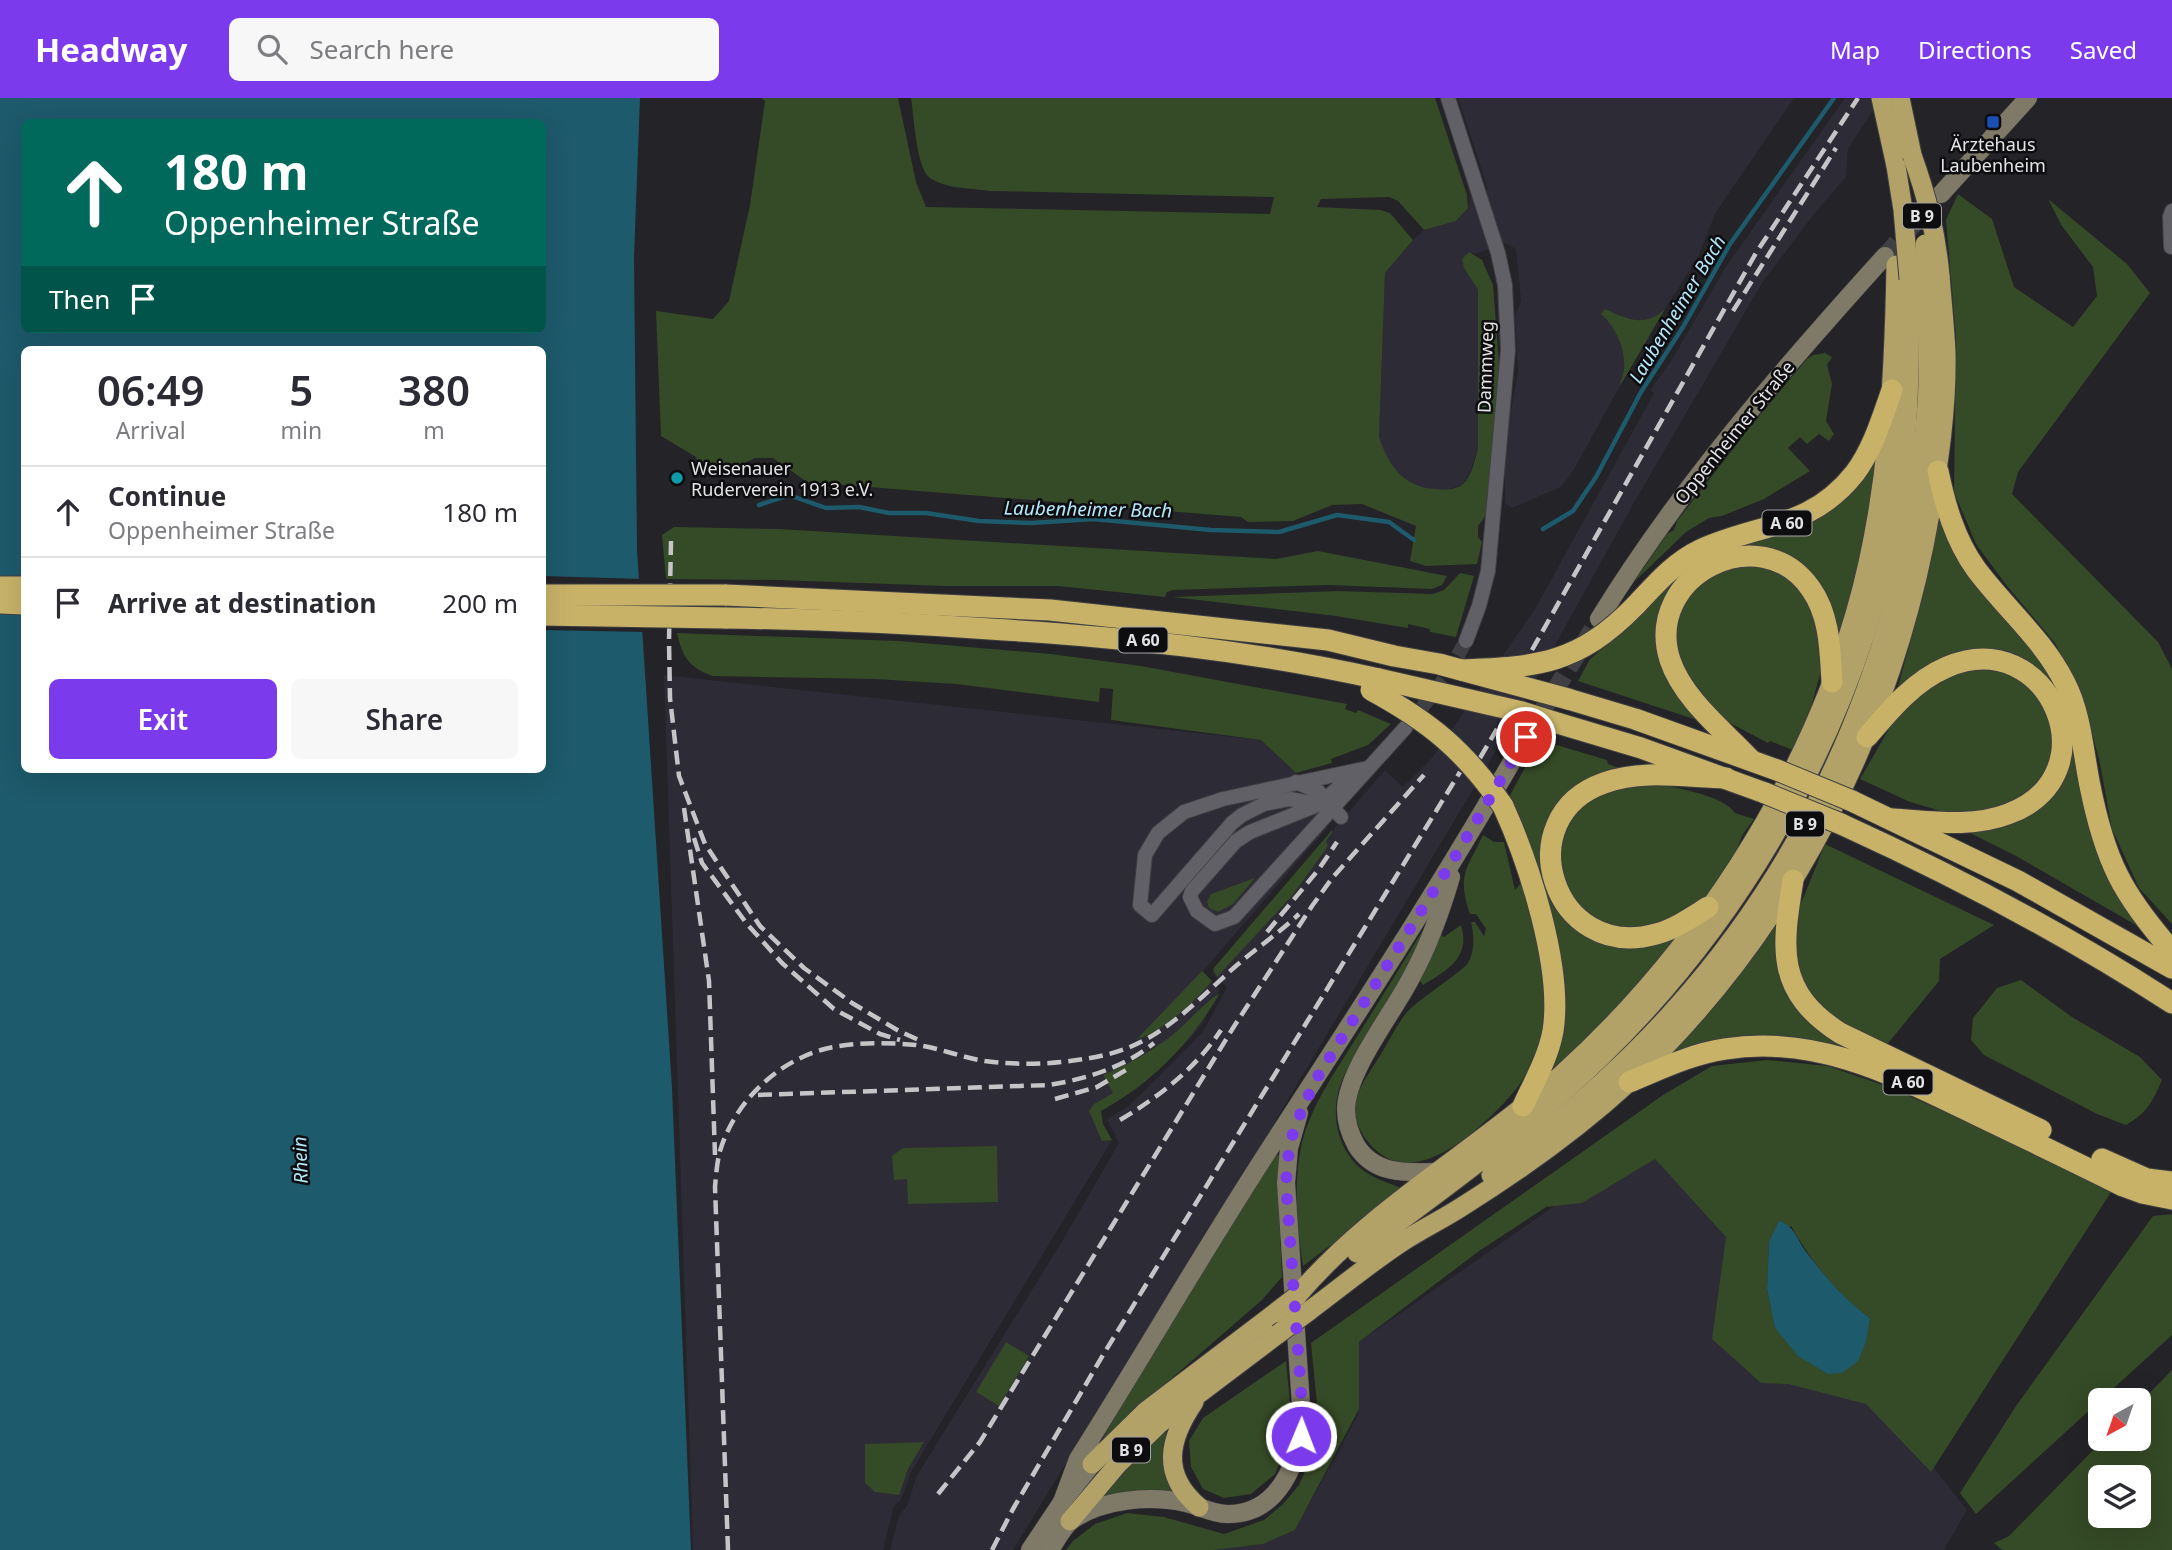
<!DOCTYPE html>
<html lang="en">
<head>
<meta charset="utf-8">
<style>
	:root { --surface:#fff; --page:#f7f7f7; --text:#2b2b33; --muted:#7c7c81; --line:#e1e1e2; --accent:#7c3aed }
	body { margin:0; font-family:"Noto Sans",sans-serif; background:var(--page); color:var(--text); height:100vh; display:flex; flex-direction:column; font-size:26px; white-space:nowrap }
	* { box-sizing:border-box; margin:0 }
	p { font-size:23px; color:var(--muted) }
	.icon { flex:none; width:38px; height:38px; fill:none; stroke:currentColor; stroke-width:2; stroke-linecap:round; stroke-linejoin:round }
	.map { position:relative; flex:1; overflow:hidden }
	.panel { position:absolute; left:21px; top:248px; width:525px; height:427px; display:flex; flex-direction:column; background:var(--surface); border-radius:10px; box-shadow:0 7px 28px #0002 }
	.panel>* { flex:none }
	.guide { position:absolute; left:21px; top:21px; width:525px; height:214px; border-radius:10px; box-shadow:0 7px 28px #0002; background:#00695c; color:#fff; overflow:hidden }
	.needle { width:46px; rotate:220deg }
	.buttons { position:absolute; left:2088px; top:1290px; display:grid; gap:14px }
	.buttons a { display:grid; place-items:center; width:63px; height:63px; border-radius:10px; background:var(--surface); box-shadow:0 7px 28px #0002; font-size:35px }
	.pin { position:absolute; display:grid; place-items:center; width:60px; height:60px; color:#fff; margin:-30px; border:4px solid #fff; border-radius:50%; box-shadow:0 2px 7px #0007 }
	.me { position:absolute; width:77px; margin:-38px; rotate:1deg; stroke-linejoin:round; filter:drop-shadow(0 0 5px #0008) }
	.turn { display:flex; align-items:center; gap:24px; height:147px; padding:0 28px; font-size:32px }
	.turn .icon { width:91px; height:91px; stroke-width:2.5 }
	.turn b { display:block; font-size:49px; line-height:60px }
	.then { display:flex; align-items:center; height:66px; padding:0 28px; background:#0003; gap:14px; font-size:26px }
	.eta { display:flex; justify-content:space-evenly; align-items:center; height:119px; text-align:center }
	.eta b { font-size:42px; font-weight:600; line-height:49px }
	.primary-button { display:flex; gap:14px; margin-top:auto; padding:14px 28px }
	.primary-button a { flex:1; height:80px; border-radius:10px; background:var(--accent); color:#fff; font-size:28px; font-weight:600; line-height:80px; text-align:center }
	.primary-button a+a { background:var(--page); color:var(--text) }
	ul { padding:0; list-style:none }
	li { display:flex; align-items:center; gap:21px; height:91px; padding:0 28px; border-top:2px solid var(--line) }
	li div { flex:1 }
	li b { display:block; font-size:26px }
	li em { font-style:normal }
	header { display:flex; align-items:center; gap:42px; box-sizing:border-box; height:98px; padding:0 35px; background:var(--accent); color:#fff }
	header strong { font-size:33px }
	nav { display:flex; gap:38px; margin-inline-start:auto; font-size:24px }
	.search { width:490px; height:63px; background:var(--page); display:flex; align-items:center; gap:18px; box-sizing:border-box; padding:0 24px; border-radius:10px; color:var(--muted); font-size:26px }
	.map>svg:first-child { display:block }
</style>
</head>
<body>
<header>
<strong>Headway</strong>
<div class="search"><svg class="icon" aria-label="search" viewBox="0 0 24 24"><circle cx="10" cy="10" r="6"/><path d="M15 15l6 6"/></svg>Search here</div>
<nav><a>Map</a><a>Directions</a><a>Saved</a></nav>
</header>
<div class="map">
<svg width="2172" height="1452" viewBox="0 0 2172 1452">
	<rect width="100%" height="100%" fill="#232328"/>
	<g fill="#2c2b36">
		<path d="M1458 0H1794L1716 114 1697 161 1651 233 1649 240 1631 268 1573 373 1561 389 1512 410 1505 405V346L1518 273 1515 217 1521 203 1516 151 1505 145 1475 156 1468 154 1464 170 1478 192V350L1471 372 1463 386 1448 392 1428 391 1411 386 1397 377 1386 360 1379 339 1385 175 1413 142 1424 132 1456 123 1468 110 1471 97 1488 91Z"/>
		<path d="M1845 0H1881L1848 51 1846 79 1814 116 1762 185 1635 403 1503 641 1273 1027 1013 1452H890L899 1418 908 1406 916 1379 1058 1150 1119 1045 1107 1021 1130 1007 1203 934 1227 889 1213 876V871L1385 672 1403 689 1432 660 1535 511 1654 295 1650 292 1671 263 1727 167Z"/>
		<path d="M664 577 1261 642 1296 675 1327 730 1203 873 1220 891 1202 926 1189 942 1139 990 1101 1013 1103 1026 1112 1042 911 1374 901 1402 894 1408 883 1452H693Z"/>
		<path d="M1668 1029 1967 1412 1944 1452H1193L1263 1446 1295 1432 1358 1317 1359 1244Z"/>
	</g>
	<g fill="#354a26" fill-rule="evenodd">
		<path d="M761 0H898L916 84 926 109 1270 116 1274 99 990 93C971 90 946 91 930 80 916 70 914 18 911 0H1435L1467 97 1468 110 1456 123 1424 132 1398 103 1389 99 1321 101 1317 109 1381 112 1390 115 1413 142 1385 175 1379 339C1389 368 1403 389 1436 391 1445 392 1456 392 1463 386 1472 378 1475 361 1478 350V192L1464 170 1462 161 1469 154 1482 162 1493 187 1499 266 1496 337 1487 416 1478 428V439L1482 444 1477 466 1426 468 1410 463 1416 428 1362 406 1332 407 1293 423 1248 424 1241 419 807 384 773 360H755L728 373 699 369 696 359 661 338 656 213 713 221 729 203 750 107 765 3Z"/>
		<path d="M1958 96 1992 121 2014 189 2073 229 2097 198 2093 169 2062 128 2048 101 2127 166 2150 195 2018 374 2012 396 2158 544 2172 571V826L2139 790 2112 731 2100 666 2084 602 2055 545 2007 488 1976 446 1954 394 1956 239 1946 122Z"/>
		<path d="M1605 211C1626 221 1645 230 1665 211L1620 288C1620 283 1623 278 1624 272 1626 252 1616 229 1601 216Z"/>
		<path d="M1825 255 1832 259 1827 267 1832 286 1826 323 1834 336 1829 343 1819 336 1807 346 1800 339 1788 350 1810 373 1764 401 1722 418 1709 420 1686 434 1634 484 1667 436 1674 432 1677 423 1753 325 1807 261 1813 257Z"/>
		<path d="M1877 353 1879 354 1874 400 1854 490 1837 542C1831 522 1828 500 1814 483 1749 406 1625 483 1669 576 1678 595 1695 611 1709 626L1578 583 1590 561 1615 540 1675 476 1688 466 1711 454 1789 430 1830 409 1855 385Z"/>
		<path d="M1940 417 2038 554 2064 601C2036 568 1982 535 1939 562 1924 572 1910 585 1896 596L1923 498Z"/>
		<path d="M674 429 779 431 1276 461 1318 453 1447 478 1442 487 1432 491 1328 487 1173 492 1167 494 1165 499 1058 488H946L777 482 666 481 662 437Z"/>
		<path d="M1742 465 1782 473 1813 506 1823 565 1810 613 1793 652 1770 643 1768 645 1730 625 1716 614 1690 586 1674 542 1682 504 1703 479Z"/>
		<path d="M1460 475 1474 478 1456 539 1430 534V531L1408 526V530L1336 518 1172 499 1338 493 1433 496 1444 492Z"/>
		<path d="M677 535 899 543 1051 556 1141 568 1347 606 1345 611 1356 615 1358 612 1391 626 1368 647 1331 661 1332 665 1296 675 1261 642 1111 622 1113 591 1100 590 1099 604 956 586 875 581 713 578C689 570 682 558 677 535Z"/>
		<path d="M1996 570 2030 587 2056 633 2053 659 2042 683 2007 710 1961 716 1941 713 1910 704 1860 681 1893 624 1908 605 1946 576Z"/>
		<path d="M2070 620 2140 824 2136 827 2016 758 1964 732 2037 708Z"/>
		<path d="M1540 642 1607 662 1608 666 1622 671 1557 713 1565 818 1677 839C1640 889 1596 932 1551 974L1559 952 1509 699Z"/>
		<path d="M1651 685C1672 689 1724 697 1735 715L1754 721 1743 736 1737 751 1716 784 1704 800 1690 812 1646 832 1596 825 1567 799 1558 747 1564 727 1597 695Z"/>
		<path d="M1332 732V735L1326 743 1328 748 1292 798 1217 879 1213 871Z"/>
		<path d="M1483 737 1494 744H1504L1515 792 1521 785C1543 865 1569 937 1504 1005 1478 1032 1427 1080 1387 1060 1367 1049 1352 1026 1356 1003 1360 985 1375 967 1384 951 1392 938 1399 922 1410 911 1420 901 1465 871 1468 865 1475 853 1474 837 1471 824H1475L1484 838 1486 831 1476 816H1470C1457 778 1466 772 1483 737Z"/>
		<path d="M1825 746 1994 827 1940 861 1939 883 1885 949 1812 907 1793 874 1792 828Z"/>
		<path d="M1255 780 1233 806 1218 814 1209 810 1207 804 1211 796Z"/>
		<path d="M1778 821 1781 873 1884 964 2164 1094 1860 958H1670L1668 955Z"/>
		<path d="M1461 827C1471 859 1448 872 1423 887L1419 882 1439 836 1444 839Z"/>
		<path d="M1424 830 1427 831C1414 859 1401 885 1385 911 1371 935 1351 959 1341 985 1329 1017 1338 1056 1367 1075 1378 1082 1389 1085 1401 1090L1402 1093 1303 1168C1297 1129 1293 1083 1302 1045 1311 1008 1334 976 1353 945 1377 907 1401 868 1424 830Z"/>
		<path d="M1202 873 1212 883C1195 903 1163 934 1137 941Z"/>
		<path d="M2021 882 2072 919 2140 959 2162 982C2153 1003 2147 1015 2126 1027L2097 1016 1984 957 1971 942 1973 920 1997 890Z"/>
		<path d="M1220 895C1190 946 1153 984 1101 1013L1103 1026 1112 1042 1102 1043 1089 1013 1094 1006 1113 995 1103 977C1127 967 1149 955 1170 939 1188 925 1201 907 1220 895Z"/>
		<path d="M1767 962 1828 968 1891 990 2054 1063 2111 1094 1931 1374 1866 1306 1788 1286 1761 1285 1712 1241 1726 1139 1655 1061 1582 1105 1546 1109 1479 1153 1359 1244V1311L1295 1432 1263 1446 1213 1452H1066L1073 1443 1095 1426 1127 1415 1164 1419 1224 1436 1264 1422 1283 1406 1299 1387 1320 1337 1311 1245 1663 997 1712 968ZM1791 1128C1811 1163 1837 1197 1870 1220L1775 1230 1767 1191 1769 1144Z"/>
		<path d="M997 1048 998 1104 908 1106 907 1081 894 1082 892 1058 903 1050Z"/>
		<path d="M1275 1055 1280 1058 1278 1089 1282 1179 1262 1202 1149 1300 1106 1342 1103 1340 1155 1249Z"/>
		<path d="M2172 1116V1237L1976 1416 1960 1395 2016 1308 2153 1118Z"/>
		<path d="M1006 1244 1029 1258 999 1308 976 1294Z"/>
		<path d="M1286 1263 1290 1305 1286 1352 1275 1376 1251 1396 1224 1400 1203 1391 1191 1369 1189 1343 1203 1320Z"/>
		<path d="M2172 1272V1452H2002L1994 1445 2009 1438 2104 1341 2138 1340 2139 1306ZM2100 1379H2138V1418H2100Z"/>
		<path d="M1166 1333 1164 1366 1177 1397 1100 1399 1115 1382Z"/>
		<path d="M924 1344 908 1371 899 1397 875 1394 865 1385V1346Z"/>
	</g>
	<g fill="#1d5a6c" fill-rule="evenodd">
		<path d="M0 0H640L634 159 637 452 672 990 691 1452H0ZM24 24H542V231H24ZM24 252H542V672H24Z"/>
		<path d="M1779 1123C1797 1130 1796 1141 1807 1155 1825 1179 1846 1203 1870 1220L1866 1244 1858 1263 1842 1275 1828 1276 1798 1258 1775 1230 1767 1191 1769 1144Z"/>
	</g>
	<path fill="#232328" d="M543 478 642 481 646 534 543 532Z"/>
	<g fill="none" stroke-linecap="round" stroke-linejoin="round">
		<g stroke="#1d5a6c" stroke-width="4.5">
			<path d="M759 407 789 397 826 410 859 409 889 415H926L979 423 1032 425 1093 421 1211 432 1279 434 1337 417 1389 424 1414 442"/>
			<path d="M1543 431 1573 413 1596 379 1641 294 1683 229 1730 146 1834 0"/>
		</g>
		<path stroke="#404044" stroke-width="14" stroke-dasharray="14 7" stroke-linecap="butt" d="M1409 626 1445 580 1466 543"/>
		<g stroke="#404044" stroke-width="18" stroke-dasharray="18 9" stroke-linecap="butt">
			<path d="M1885 158 1936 101"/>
			<path d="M1526 639 1599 521"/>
		</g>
		<defs>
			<g id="minor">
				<path d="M1448 0 1498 155 1505 187 1508 252 1488 473 1479 508 1466 543"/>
				<path d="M2171 149 2170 119 2172 113"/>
				<path d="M1361 674 1340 688 1320 706 1250 734 1236 743 1192 793 1190 799 1197 813 1215 826 1234 819 1406 629"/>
				<path d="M1296 684 1319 694 1341 719"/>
				<path d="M1334 709 1290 701 1264 706 1242 717 1232 725 1152 817 1140 807 1145 757 1158 735 1184 714 1223 701 1368 670"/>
			</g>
			<g id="secondary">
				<path d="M1941 96 2028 0"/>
				<path d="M1599 521C1680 389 1781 273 1885 158"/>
				<path d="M1437 1074C1407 1075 1374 1077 1356 1047 1350 1036 1346 1024 1346 1011 1347 972 1394 914 1412 878 1429 847 1441 813 1451 779"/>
				<path d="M1062 1404 1078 1361C1148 1250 1213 1136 1285 1027 1368 899 1451 771 1526 639"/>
				<path d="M1030 1452 1062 1404 1092 1366 1095 1353"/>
				<path d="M1050 1452C1056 1443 1063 1429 1072 1422 1103 1401 1150 1397 1186 1405 1200 1408 1212 1416 1227 1416 1278 1417 1299 1365 1302 1322L1286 1085 1289 1050 1299 1015"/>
			</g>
			<g id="trunk">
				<path d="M1881 0 1896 68"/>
				<path d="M1900 0 1912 57"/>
				<path d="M1491 1077C1556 1027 1620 973 1675 911 1825 744 1911 529 1927 307 1930 265 1927 222 1926 180"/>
				<path d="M1357 1155C1441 1093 1526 1032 1601 959 1759 805 1872 595 1902 375 1910 311 1910 246 1909 181"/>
				<path d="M1297 1198C1370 1111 1476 1053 1561 977 1695 856 1804 690 1855 516 1888 403 1894 284 1896 167"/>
				<path d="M1309 1213C1340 1190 1370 1165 1402 1144 1422 1131 1443 1121 1463 1108 1522 1071 1578 1031 1629 984 1789 835 1893 630 1930 416 1939 364 1947 309 1946 256 1945 230 1942 204 1940 178"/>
				<path d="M1194 1304C1169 1341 1160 1376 1199 1409"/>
				<path d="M1092 1366 1146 1313 1275 1215"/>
				<path d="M1070 1423 1118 1366 1159 1326 1278 1236"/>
			</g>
			<g id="motorway">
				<path d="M1938 373C1945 407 1955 442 1976 471 2005 510 2043 541 2065 585 2081 616 2083 654 2090 688 2105 763 2122 796 2172 853"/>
				<path d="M0 489H24"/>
				<path d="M725 497 1050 512 1328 542 1394 558"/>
				<path d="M0 505 24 506"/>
				<path d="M1635 508C1655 487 1673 465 1700 452 1758 425 1810 432 1855 375 1873 351 1882 320 1892 292"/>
				<path d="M725 520C813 521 902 525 990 531 1121 539 1250 552 1379 581"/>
				<path d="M1568 601 1635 621 1777 672"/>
				<path d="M1554 624 1641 650 1765 695"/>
				<path d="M1867 639C1890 612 1914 583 1947 569 2049 525 2114 677 2008 716 1972 730 1929 723 1892 721"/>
				<path d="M1750 661C1723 632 1683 601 1670 562 1643 477 1761 418 1811 491 1830 518 1830 552 1832 584"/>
				<path d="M1852 703 2018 783 2172 870"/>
				<path d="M1503 708C1529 765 1563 870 1553 933 1548 960 1534 984 1523 1008"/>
				<path d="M1841 726C1955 778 2067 837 2172 905"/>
				<path d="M1793 782C1782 850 1775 893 1840 935L2041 1032"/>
				<path d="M1708 809C1692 819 1675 831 1656 836 1553 865 1507 719 1604 685 1642 671 1686 679 1726 680"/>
				<path d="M1629 984C1661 971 1691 956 1725 951 1818 936 1898 979 1979 1018 2027 1041 2075 1064 2123 1088L2142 1095 2172 1101"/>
				<path d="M2102 1061 2147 1081 2172 1084"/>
			</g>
		</defs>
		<use href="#minor" stroke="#404043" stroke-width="16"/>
		<use href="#secondary" stroke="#404043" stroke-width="19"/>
		<use href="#trunk" stroke="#404043" stroke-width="21"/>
		<use href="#motorway" stroke="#404043" stroke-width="23"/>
		<use href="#minor" stroke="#606066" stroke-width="14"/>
		<use href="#secondary" stroke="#7f7967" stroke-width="18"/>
		<use href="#trunk" stroke="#b2a268" stroke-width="19"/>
		<use href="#motorway" stroke="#c7b268" stroke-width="21"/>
		<g stroke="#c5c5c8" stroke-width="4.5" stroke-dasharray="14 7" stroke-linecap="butt">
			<path d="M1733 213 1836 50"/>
			<path d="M671 443 669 543 670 600 679 678 705 746 760 828 804 870 852 905 899 933 923 944"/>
			<path d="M1532 552 1756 155 1858 0"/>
			<path d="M1480 660 1497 631"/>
			<path d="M684 710 709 883 715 1057"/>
			<path d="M694 740 702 765 747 826 782 865 834 911 880 936 900 942"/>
			<path d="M1267 834 1319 771 1337 744"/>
			<path d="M758 997 1049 987C1086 981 1125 969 1154 945"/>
			<path d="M1055 1001 1097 989 1131 969"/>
			<path d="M1120 1022C1160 998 1195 971 1221 932"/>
			<path d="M938 1396 980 1344 1233 930 1312 808 1333 779 1424 677"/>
			<path d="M728 1452 715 1089C716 1077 717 1064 720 1053 734 1006 774 966 821 952 850 944 886 944 916 947 942 950 967 962 993 964 1032 968 1071 965 1109 956 1157 944 1191 909 1226 877 1249 855 1276 838 1299 816"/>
			<path d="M992 1452 1013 1411 1103 1257 1460 674"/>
		</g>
		<defs>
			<g id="trunk-bridge">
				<path d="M1912 57C1927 99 1936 134 1940 178"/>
				<path d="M1896 68 1903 112 1909 181"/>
				<path d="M1925 146 1926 180"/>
				<path d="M1275 1215 1297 1198"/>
				<path d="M1278 1236 1309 1213"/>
			</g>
			<g id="motorway-bridge">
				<path d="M542 497H725"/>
				<path d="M542 517 725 520"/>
				<path d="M1394 558 1439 566 1568 601"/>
				<path d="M1461 572C1539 569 1578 566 1635 508"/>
				<path d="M1379 581 1522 614 1554 624"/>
				<path d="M1371 592C1430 624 1464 652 1503 708"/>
				<path d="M1777 672 1852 703"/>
				<path d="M1765 695 1841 726"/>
			</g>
		</defs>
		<use href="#trunk-bridge" stroke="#404043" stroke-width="21" stroke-linecap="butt"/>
		<use href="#motorway-bridge" stroke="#404043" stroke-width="23" stroke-linecap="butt"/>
		<use href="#trunk-bridge" stroke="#b2a268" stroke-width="19"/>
		<use href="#motorway-bridge" stroke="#c7b268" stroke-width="21"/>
	</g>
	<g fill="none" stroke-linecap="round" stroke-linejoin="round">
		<path stroke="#7c3aed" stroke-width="12" stroke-dasharray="0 21.6" d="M1301 1338V1294L1286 1085 1289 1050 1295 1028 1315 983 1458 754 1526 639"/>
	</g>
	<rect fill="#1a4fb4" stroke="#0d0c0f" stroke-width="2.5" x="1986" y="17" width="14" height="14" rx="3.5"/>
	<circle fill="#0f9aa8" stroke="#0d0c0f" stroke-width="2.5" cx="677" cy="380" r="7"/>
	<g text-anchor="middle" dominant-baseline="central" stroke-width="5" stroke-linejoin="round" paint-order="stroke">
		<g fill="#0d0c0f" stroke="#a3a2a6" stroke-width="2">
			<rect x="1903" y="105.5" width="38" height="25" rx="5"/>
			<rect x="1762.5" y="412.5" width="49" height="25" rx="5"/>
			<rect x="1118.5" y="529.5" width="49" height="25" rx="5"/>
			<rect x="1786" y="713.5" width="38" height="25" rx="5"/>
			<rect x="1883.5" y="971.5" width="49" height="25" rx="5"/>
			<rect x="1112" y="1339.5" width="38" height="25" rx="5"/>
		</g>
		<g font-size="16" font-weight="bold" fill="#e3e3e6">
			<text x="1922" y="118">B 9</text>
			<text x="1787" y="425">A 60</text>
			<text x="1143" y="542">A 60</text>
			<text x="1805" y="726">B 9</text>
			<text x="1908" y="984">A 60</text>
			<text x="1131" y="1352">B 9</text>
		</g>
		<g font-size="18" fill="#e3e3e6" stroke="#0d0c0f">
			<text x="1993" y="46">Ärztehaus<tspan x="1993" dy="21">Laubenheim</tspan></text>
			<text x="691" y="370" text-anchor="start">Weisenauer<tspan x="691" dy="21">Ruderverein 1913 e.V.</tspan></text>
		</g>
		<g font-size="18" fill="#e3e3e6" stroke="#0d0c0f">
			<text transform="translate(1485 269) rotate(-88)">Dammweg</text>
			<text transform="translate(1734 334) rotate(-51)">Oppenheimer Straße</text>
		</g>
		<g font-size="19" font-style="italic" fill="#b4e8fa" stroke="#0d0c0f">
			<text transform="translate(1677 211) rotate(-59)">Laubenheimer Bach</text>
			<text transform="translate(1088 411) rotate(1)">Laubenheimer Bach</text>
			<text transform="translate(300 1062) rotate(-92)">Rhein</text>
		</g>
	</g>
</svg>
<div class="buttons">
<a><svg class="needle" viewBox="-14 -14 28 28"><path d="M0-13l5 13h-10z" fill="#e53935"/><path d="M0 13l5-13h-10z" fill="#7c7c81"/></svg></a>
<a><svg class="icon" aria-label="layers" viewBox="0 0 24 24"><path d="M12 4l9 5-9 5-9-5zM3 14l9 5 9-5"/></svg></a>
</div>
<div class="pin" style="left:1526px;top:639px;background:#d93025"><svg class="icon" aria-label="arrive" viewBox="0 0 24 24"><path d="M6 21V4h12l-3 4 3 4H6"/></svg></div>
<svg class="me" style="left:1301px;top:1338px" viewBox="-20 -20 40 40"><circle r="17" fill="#7c3aed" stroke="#fff" stroke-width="3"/><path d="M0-11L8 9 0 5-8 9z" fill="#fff"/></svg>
<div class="guide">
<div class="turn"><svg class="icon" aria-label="ahead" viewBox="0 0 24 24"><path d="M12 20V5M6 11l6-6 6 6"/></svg><div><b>180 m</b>Oppenheimer Straße</div></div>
<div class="then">Then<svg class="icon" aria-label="arrive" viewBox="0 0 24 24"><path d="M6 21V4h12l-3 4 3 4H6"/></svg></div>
</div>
<section class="panel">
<div class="eta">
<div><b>06:49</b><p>Arrival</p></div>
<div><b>5</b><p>min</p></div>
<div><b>380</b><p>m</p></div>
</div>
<ul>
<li><svg class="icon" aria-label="ahead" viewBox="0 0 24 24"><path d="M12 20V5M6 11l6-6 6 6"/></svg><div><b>Continue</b><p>Oppenheimer Straße</p></div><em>180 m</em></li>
<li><svg class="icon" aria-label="arrive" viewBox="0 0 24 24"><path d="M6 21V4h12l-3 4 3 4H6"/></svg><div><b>Arrive at destination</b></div><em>200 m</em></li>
</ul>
<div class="primary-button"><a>Exit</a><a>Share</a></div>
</section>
</div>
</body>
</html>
